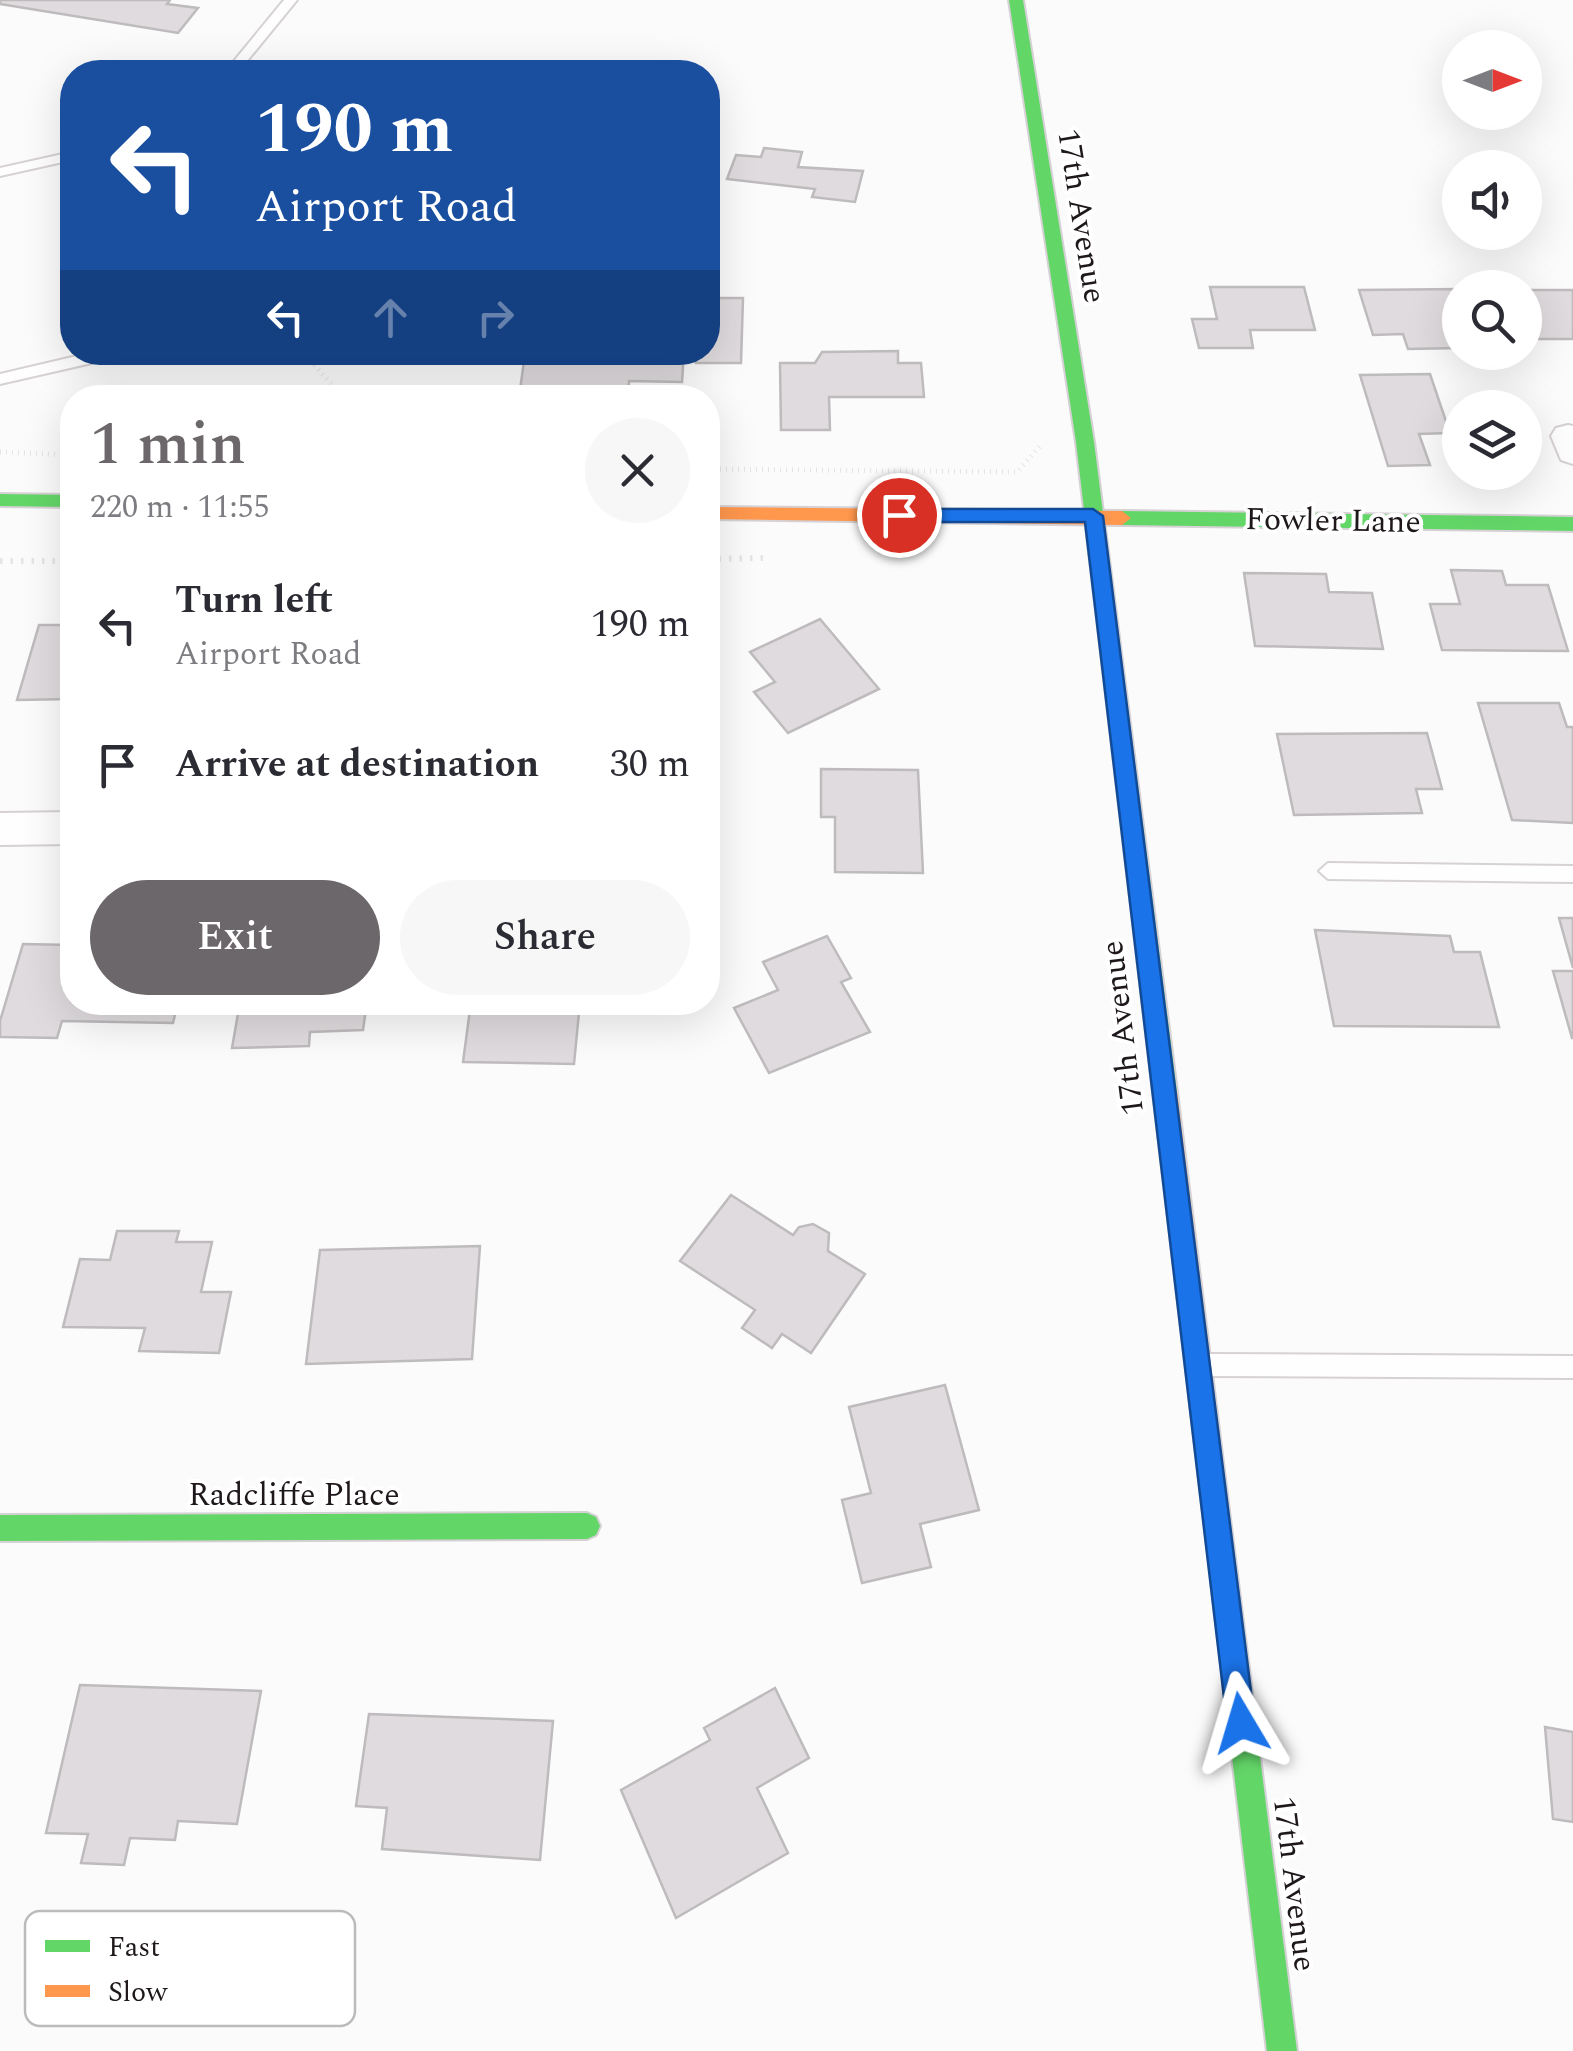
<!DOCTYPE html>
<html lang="en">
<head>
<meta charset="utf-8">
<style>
	:root { --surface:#fff; --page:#f7f7f7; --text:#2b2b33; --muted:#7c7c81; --accent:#6c676a }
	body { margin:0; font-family:Spectral,serif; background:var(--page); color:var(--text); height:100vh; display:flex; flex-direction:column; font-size:38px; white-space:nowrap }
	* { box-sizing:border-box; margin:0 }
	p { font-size:32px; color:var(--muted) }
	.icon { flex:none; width:55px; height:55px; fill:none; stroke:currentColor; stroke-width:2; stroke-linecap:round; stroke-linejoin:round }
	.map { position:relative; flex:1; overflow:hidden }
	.details { position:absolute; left:60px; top:385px; width:660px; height:630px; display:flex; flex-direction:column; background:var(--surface); border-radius:40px; box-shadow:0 10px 40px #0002 }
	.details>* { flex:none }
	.hud { position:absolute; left:60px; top:60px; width:660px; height:305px; border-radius:40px; box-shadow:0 10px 40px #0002; background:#1a4fa0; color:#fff; overflow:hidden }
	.needle { width:65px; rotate:90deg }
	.controls { position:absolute; left:1442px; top:30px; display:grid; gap:20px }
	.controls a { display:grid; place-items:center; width:100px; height:100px; border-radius:50%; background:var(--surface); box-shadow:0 10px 40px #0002; font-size:50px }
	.pin { position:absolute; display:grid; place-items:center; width:85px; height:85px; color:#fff; margin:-42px; border:5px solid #fff; border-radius:50%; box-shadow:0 2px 10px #0007 }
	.me { position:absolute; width:110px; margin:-55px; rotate:353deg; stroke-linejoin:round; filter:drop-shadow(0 0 8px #0008) }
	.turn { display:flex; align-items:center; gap:35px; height:210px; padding:0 30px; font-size:45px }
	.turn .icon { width:130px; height:130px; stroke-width:2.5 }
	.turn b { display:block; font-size:70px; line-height:85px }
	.lanes { display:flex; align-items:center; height:95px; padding:0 30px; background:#0003; justify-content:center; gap:50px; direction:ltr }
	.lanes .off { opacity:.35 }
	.round { display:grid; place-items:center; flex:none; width:105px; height:105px; border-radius:52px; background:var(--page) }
	.head { display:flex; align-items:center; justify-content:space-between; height:170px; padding:0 30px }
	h1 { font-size:60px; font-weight:600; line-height:75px; color:var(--accent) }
	.action { display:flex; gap:20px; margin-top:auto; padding:20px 30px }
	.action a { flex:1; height:115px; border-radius:60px; background:var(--accent); color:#fff; font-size:40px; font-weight:600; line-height:115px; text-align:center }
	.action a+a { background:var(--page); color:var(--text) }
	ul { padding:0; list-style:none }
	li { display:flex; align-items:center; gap:30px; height:140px; padding:0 30px }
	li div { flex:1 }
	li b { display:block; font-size:38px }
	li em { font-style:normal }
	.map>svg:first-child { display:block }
</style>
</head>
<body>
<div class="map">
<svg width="1573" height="2051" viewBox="0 0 1573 2051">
	<rect width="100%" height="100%" fill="#fcfbfc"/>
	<g fill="#dfdbde" stroke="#bebbbd" stroke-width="2.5">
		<path d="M0 0H170L167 4 198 8 178 33 0 4Z"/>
		<path d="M764 148 802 152 798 167 863 171 855 202 812 197 815 189 727 179 736 155 761 157Z"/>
		<path d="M1210 287H1304L1315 330H1250L1253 348H1199L1192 319H1217Z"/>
		<path d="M1460 289V348L1408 349 1403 334 1373 335 1359 290Z"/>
		<path d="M1525 290H1573V339H1531L1525 322Z"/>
		<path d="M708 298H743L741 363H696L697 352H708Z"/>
		<path d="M898 351V363H921L924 397H829L830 430H781L780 363H815L822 352Z"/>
		<path d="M625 352H684L682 382 629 381 628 398 519 397 525 354 566 355 565 363H624Z"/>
		<path d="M1430 374 1450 433 1419 434 1430 465 1388 466 1360 375Z"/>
		<path d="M1451 570 1502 571 1506 585H1548L1568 651 1442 650 1430 604H1460Z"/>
		<path d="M1244 573 1326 574 1329 592 1372 593 1383 649 1255 646Z"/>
		<path d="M820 619 879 689 788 733 754 692 775 682 750 652Z"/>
		<path d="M39 625H72V699L17 700Z"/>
		<path d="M1478 703H1559L1567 727H1573V823L1512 820Z"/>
		<path d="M1427 733 1442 789H1416L1422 813 1294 815 1277 734Z"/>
		<path d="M821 769 918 770 923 873 835 872V817H821Z"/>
		<path d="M1559 918H1573V968Z"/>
		<path d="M1315 930 1450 936 1454 952H1480L1499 1027 1334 1026Z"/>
		<path d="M827 936 851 978 841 982 870 1032 769 1073 734 1008 778 990 763 962Z"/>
		<path d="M23 944 72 945V1002H178L173 1023 62 1021 57 1038 0 1037V1021Z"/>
		<path d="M1553 971H1573V1038H1572Z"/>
		<path d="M240 1002H367L363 1030 310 1032 309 1046 232 1048Z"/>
		<path d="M471 1002H580L574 1064 463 1062Z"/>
		<path d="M731 1195 793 1235 799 1227 813 1224 829 1233 828 1251 865 1274 811 1353 782 1334 772 1348 742 1328 755 1310 680 1261Z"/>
		<path d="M117 1231H179L176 1242H212L201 1292H231L219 1353 139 1351 145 1328 63 1327 80 1259 110 1260Z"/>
		<path d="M480 1246 472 1359 306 1364 320 1250Z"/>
		<path d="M945 1385 979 1510 920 1524 931 1567 862 1583 842 1500 871 1493 849 1407Z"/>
		<path d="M80 1685 261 1691 237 1824 178 1821 175 1840 130 1838 124 1865 81 1863 88 1834 46 1833Z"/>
		<path d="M775 1688 809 1758 757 1788 788 1853 676 1918 621 1790 710 1740 704 1728Z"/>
		<path d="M369 1714 553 1721 540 1860 382 1849 387 1808 356 1806Z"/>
		<path d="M1545 1727 1573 1732V1822L1553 1819Z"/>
	</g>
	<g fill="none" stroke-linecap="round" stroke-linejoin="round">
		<defs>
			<g id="lane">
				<path d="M284 0H297L238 72H225Z"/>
				<path d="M72 152V160L0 176V168Z"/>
				<path d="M94 352H125L118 357 0 384V374Z"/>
				<path d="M1328 863 1573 866V882L1328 879 1319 871Z"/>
				<path d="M1205 1354 1573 1356V1378L1205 1376 1197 1373 1194 1365 1197 1357Z"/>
			</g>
			<g id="street">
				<path d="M1568 425 1573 426V464L1561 460 1551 436 1556 428Z"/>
				<path d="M72 812V844L0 845V813Z"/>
			</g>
			<g id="fast">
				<path d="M1009 0H1023L1094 442 1177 1092 1173 1099 1165 1102 1157 1099 1153 1092 1076 442Z"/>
				<path d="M0 494 72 495V507L0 506Z"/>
				<path d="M1122 511 1573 517V531L1122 525 1113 518Z"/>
				<path d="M1212 1466 1221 1470 1225 1479 1297 2051H1267L1199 1479 1203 1470Z"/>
				<path d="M587 1513 596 1517 600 1526 596 1535 587 1539 0 1541V1515Z"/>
			</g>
			<g id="slow">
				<path d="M708 507 1122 511 1131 518 1122 525 708 519Z"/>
				<path d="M1165 1082 1173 1085 1177 1092 1225 1479 1221 1488 1212 1492 1203 1488 1199 1479 1153 1092 1157 1085Z"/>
			</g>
		</defs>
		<use href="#lane" stroke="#d5d1d4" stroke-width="4"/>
		<use href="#street" stroke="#d5d1d4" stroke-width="4"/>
		<use href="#fast" stroke="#d5d1d4" stroke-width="4"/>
		<use href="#slow" stroke="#d5d1d4" stroke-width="4"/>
		<g stroke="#e5e5e5" stroke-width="5" stroke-dasharray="1 5" stroke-linecap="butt">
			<path d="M302 352 345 398"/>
			<path d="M0 452 72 455"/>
			<path d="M708 469 1017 472 1040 446"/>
		</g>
		<g stroke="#e5e5e5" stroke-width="6" stroke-dasharray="2.5 8" stroke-linecap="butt">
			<path d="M708 559 766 558"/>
			<path d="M0 561H72"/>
		</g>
		<use href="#lane" fill="#fffeff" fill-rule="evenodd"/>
		<use href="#street" fill="#fffeff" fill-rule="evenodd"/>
		<use href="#fast" fill="#63d668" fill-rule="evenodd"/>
		<use href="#slow" fill="#ff974d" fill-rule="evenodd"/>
	</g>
	<path fill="#1a73e8" stroke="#114b97" stroke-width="2.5" d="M899 509H1093L1103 516 1255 1723 1251 1733 1241 1737 1231 1733 1227 1723 1085 522H899L890 515Z"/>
	<g text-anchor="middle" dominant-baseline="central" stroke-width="8" stroke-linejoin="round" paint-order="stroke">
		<g font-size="32" fill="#1e181c" stroke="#fff">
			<text transform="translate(1081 216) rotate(81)">17th Avenue</text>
			<text transform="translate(1333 521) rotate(1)">Fowler Lane</text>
			<text transform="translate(1123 1028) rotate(-97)">17th Avenue</text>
			<text x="294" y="1495">Radcliffe Place</text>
			<text transform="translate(1294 1884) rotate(83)">17th Avenue</text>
		</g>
	</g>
	<rect x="25" y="1911" width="330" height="115" rx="15" fill="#fff" stroke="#bcbabb" stroke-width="2.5"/>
	<rect x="45" y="1940" width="45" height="12" fill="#63d668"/>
	<rect x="45" y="1985" width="45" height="12" fill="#ff974d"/>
	<g font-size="28" fill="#1e181c">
		<text x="108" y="1956">Fast</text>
		<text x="108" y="2001">Slow</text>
	</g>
</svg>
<div class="controls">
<a><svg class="needle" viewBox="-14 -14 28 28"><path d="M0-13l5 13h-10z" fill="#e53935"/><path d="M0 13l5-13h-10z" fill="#7c7c81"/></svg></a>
<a><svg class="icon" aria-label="sound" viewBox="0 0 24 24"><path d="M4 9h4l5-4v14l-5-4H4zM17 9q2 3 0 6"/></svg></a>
<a><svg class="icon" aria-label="search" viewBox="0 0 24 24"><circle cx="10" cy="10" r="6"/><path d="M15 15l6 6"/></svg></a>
<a><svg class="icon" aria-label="layers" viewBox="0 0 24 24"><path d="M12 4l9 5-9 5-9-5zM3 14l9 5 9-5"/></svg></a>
</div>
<div class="pin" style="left:899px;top:515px;background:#d93025"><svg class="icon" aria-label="arrive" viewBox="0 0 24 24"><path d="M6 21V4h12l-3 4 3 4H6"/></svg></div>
<svg class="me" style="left:1241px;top:1723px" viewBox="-20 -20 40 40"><path d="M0-17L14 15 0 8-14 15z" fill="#1a73e8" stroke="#fff" stroke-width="4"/></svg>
<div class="hud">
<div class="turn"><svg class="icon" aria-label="left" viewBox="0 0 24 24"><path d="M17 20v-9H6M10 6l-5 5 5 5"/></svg><div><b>190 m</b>Airport Road</div></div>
<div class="lanes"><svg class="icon" aria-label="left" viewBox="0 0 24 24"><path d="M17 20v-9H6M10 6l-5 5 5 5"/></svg><svg class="icon off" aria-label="ahead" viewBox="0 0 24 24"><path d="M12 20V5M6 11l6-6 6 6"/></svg><svg class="icon off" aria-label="right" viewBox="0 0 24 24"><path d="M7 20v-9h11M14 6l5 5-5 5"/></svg></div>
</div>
<section class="details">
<div class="head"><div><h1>1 min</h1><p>220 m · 11:55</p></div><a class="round"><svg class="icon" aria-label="close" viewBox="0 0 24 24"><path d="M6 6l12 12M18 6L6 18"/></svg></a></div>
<ul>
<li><svg class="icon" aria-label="left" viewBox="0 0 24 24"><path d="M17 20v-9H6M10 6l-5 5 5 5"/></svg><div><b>Turn left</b><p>Airport Road</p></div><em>190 m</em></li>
<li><svg class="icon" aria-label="arrive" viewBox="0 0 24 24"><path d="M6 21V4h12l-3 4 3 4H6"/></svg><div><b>Arrive at destination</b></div><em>30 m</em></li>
</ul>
<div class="action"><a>Exit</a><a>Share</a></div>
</section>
</div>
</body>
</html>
